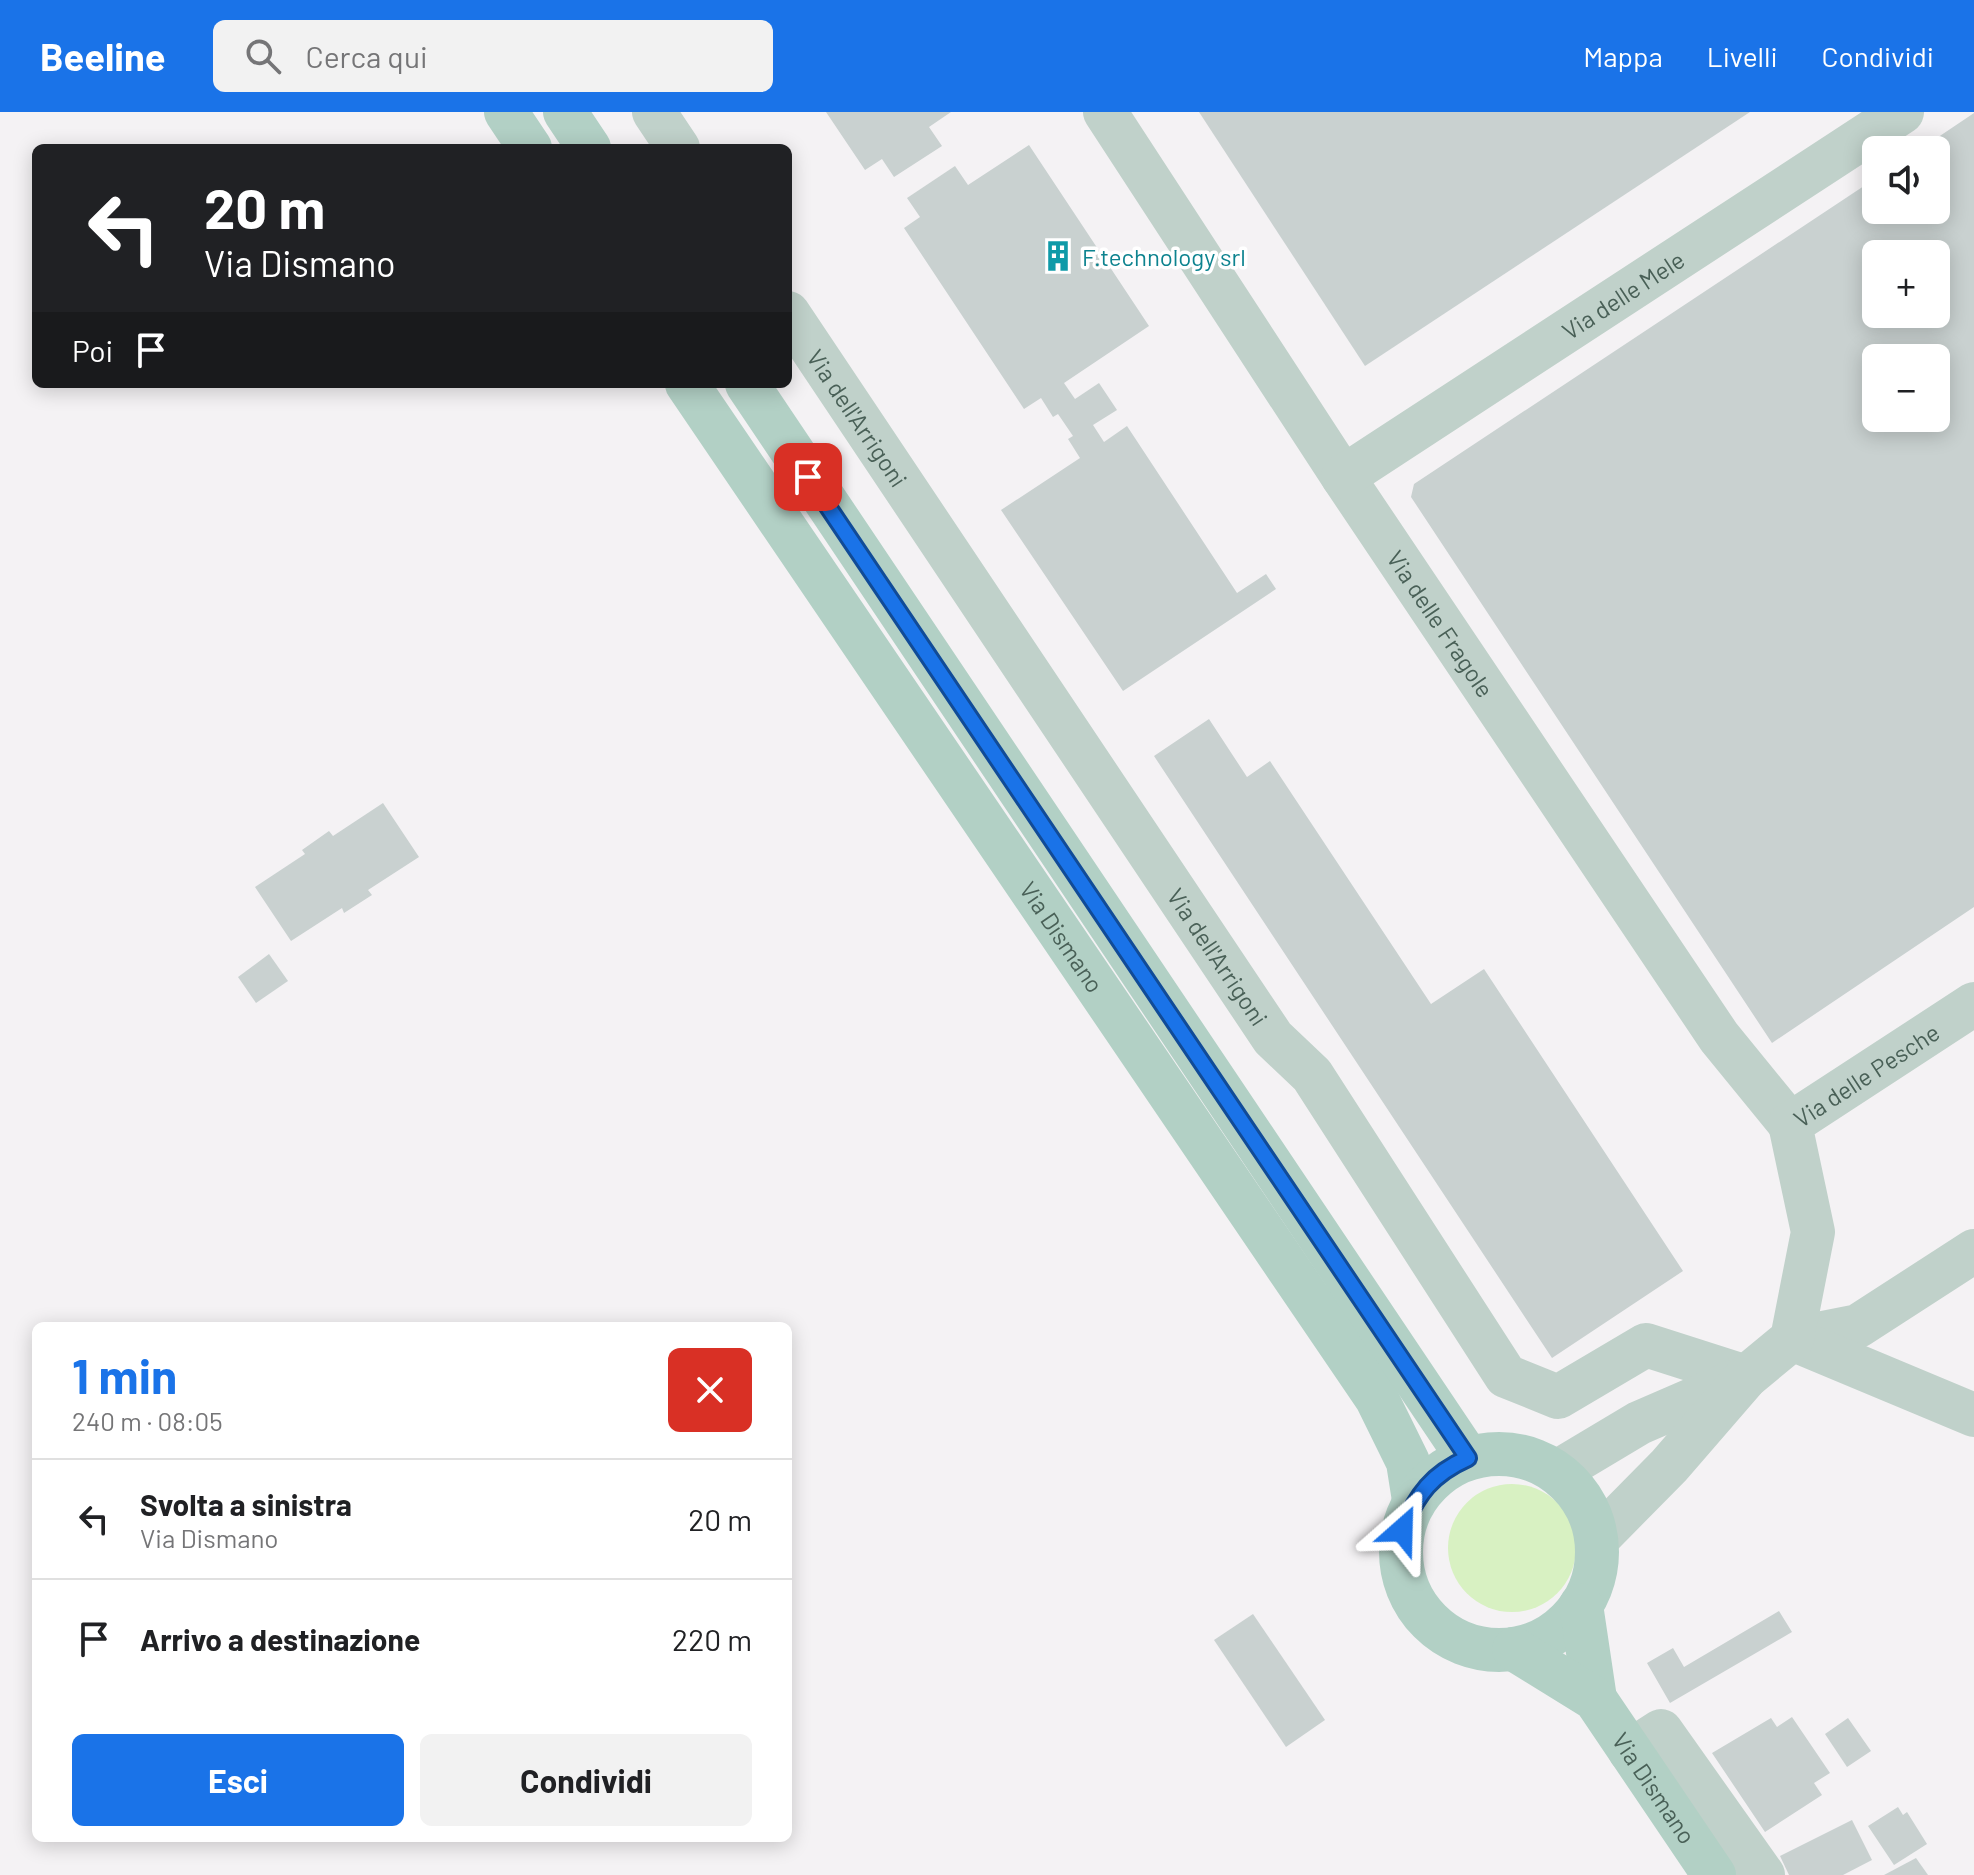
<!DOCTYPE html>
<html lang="it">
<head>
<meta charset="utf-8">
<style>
	:root { --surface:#fff; --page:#f2f2f2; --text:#202124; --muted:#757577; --line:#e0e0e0; --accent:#1a73e8 }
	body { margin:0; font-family:Barlow,sans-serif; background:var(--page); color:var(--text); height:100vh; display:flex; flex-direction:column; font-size:30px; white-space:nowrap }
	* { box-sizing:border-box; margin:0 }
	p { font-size:26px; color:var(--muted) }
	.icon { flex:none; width:44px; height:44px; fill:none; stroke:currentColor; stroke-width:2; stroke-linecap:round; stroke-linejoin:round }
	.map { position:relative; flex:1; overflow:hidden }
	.sheet { position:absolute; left:32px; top:1210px; width:760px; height:520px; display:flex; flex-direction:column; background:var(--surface); border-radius:12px; box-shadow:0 4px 20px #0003 }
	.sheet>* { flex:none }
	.top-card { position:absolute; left:32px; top:32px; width:760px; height:244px; border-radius:12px; box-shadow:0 4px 20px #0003; background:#202124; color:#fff; overflow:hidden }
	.fabs { position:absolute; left:1862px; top:24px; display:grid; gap:16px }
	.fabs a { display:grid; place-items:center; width:88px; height:88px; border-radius:12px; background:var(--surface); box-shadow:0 4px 20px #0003; font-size:40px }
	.pin { position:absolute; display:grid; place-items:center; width:68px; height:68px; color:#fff; margin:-34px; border-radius:16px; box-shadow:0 4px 12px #0006 }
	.me { position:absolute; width:88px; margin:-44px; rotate:25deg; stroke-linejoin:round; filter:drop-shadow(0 0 6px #0008) }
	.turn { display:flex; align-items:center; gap:28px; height:168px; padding:0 40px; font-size:36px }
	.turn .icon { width:104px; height:104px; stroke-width:2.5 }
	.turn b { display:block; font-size:56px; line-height:68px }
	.then { display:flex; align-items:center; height:76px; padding:0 40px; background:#0003; gap:16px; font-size:30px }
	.round { display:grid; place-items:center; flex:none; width:84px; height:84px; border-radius:12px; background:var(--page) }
	.headline { display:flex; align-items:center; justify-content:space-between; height:136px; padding:0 40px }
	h1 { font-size:48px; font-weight:700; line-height:60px; color:var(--accent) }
	.action { display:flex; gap:16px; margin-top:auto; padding:16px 40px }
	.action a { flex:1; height:92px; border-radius:12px; background:var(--accent); color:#fff; font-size:32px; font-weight:700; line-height:92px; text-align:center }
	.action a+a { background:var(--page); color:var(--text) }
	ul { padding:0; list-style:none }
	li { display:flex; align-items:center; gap:24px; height:120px; padding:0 40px; border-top:2px solid var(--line) }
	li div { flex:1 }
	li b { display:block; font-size:30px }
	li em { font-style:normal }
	header { display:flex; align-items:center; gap:48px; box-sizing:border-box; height:112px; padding:0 40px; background:var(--accent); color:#fff }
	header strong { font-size:38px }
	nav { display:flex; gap:44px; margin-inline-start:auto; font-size:28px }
	.search { width:560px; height:72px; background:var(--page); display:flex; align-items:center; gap:20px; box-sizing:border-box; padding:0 28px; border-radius:12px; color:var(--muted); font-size:30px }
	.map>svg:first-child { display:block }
</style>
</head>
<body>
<header>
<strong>Beeline</strong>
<div class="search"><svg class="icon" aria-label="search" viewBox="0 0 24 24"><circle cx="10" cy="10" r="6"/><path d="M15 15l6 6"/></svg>Cerca qui</div>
<nav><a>Mappa</a><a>Livelli</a><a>Condividi</a></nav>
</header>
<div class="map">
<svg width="1974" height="1763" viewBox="0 0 1974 1763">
	<rect width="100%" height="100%" fill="#f4f2f4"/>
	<circle fill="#d8f1c2" cx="1512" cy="1436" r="64"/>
	<g fill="#c9d1d0" fill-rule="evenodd">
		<path d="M826 0H951L929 15 942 34 894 65 882 47 865 58Z"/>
		<path d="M1199 0H1750L1365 254Z"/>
		<path d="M1974 1V795L1772 931 1411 385 1414 372 1876 66V98H1936V38H1919ZM1876 142H1936V202H1876ZM1876 246H1936V306H1876Z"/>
		<path d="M1029 33 1149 214 1064 271 1075 287 1099 271 1117 298 1093 313 1104 330 1127 314 1237 481 1266 462 1276 477 1123 579 1001 398 1080 346 1068 327 1073 324 1058 302 1053 305 1041 286 1024 297 904 116 920 105 907 86 955 54 968 73Z"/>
		<path d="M1209 607 1247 665 1270 649 1431 892 1484 857 1683 1159 1552 1246 1154 644Z"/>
		<path d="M383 691 419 745 368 778 372 783 344 801 342 796 291 829 255 775 305 742 302 738 329 719 333 724Z"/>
		<path d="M269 842 288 869 256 891 238 865Z"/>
		<path d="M1779 1499 1792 1520 1670 1591 1647 1551 1673 1536 1684 1555Z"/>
		<path d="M1253 1502 1325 1608 1286 1635 1214 1528Z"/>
		<path d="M1792 1605 1830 1661 1814 1671 1822 1683 1765 1720 1712 1641 1771 1606 1777 1615Z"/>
		<path d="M1848 1606 1871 1639 1847 1655 1825 1622Z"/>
		<path d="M1898 1695 1903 1703 1907 1700 1927 1732 1894 1753 1868 1714Z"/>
		<path d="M1852 1708 1872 1748 1843 1763H1789L1780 1744Z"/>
		<path d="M1916 1746 1928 1763H1884Z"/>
	</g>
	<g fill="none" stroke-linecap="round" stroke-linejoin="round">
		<g stroke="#c0d1ca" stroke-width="44">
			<path d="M654 0 678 36"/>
			<path id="s1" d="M1105 0 1343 365 1719 925 1790 1012"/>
			<path id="s2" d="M788 201 1273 926 1312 963 1506 1264 1558 1285 1646 1233 1746 1265"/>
			<path id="s3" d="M1343 365 1902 0"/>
			<path d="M1792 1227 1858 1214 1974 1139"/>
			<path d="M1792 1227 1974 1303"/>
			<path d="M1557 1360 1639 1311 1736 1269"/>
			<path id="s4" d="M1597 1427 1669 1354 1746 1265 1792 1227 1813 1120 1790 1012 1974 892"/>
			<path d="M1630 1639 1661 1619 1763 1763"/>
		</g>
		<g stroke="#b2d0c5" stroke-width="44">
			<path d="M506 0 530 36"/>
			<path d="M565 0 589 36"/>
			<path id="s5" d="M687 272 1377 1287 1408 1350 1414 1388"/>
			<path d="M747 272 1468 1346"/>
			<circle cx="1499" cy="1440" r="98"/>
			<path d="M1581 1493 1595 1587"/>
			<path id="s6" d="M1514 1537 1595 1587 1714 1763"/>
		</g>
	</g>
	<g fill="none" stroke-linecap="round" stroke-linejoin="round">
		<defs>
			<path id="route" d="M808 365 1468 1346C1432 1362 1417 1382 1402 1418"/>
		</defs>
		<use href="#route" stroke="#114b97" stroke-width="20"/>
		<use href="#route" stroke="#1a73e8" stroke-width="14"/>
	</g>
	<defs>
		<symbol id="building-bare" viewBox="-9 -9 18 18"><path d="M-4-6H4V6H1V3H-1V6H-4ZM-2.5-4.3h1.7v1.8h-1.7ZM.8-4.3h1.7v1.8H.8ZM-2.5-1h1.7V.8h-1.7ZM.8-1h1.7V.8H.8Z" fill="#0f9aa8" stroke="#fff" stroke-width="2.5" paint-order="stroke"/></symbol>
	</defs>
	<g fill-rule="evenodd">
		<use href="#building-bare" x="1036" y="122" width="44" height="44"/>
	</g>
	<g text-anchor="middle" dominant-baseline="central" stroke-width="7" stroke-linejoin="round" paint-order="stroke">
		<g font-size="24" fill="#0d838f" stroke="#fff" text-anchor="start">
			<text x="1082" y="144">F.technology srl</text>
		</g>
		<g font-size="24" fill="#496057" stroke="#fff">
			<text stroke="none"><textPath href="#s3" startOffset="334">Via delle Mele</textPath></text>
			<text stroke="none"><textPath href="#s2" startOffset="126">Via dell'Arrigoni</textPath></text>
			<text stroke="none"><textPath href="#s1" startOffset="612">Via delle Fragole</textPath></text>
			<text stroke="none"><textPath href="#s5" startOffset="668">Via Dismano</textPath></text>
			<text stroke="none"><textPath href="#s2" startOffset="774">Via dell'Arrigoni</textPath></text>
			<text stroke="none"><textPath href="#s4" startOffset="590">Via delle Pesche</textPath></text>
			<text stroke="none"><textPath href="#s6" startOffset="202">Via Dismano</textPath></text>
		</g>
	</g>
</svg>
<div class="fabs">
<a><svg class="icon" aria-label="sound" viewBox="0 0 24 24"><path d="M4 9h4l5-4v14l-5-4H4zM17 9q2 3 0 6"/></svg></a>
<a>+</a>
<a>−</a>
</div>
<div class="pin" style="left:808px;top:365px;background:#d93025"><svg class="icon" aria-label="arrive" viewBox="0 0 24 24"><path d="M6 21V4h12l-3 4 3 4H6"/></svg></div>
<svg class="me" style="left:1402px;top:1418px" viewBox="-20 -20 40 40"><path d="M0-17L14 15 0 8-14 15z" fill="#1a73e8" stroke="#fff" stroke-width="4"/></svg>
<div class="top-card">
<div class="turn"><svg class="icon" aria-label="left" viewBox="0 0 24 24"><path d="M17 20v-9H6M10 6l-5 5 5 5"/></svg><div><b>20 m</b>Via Dismano</div></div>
<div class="then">Poi<svg class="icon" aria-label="arrive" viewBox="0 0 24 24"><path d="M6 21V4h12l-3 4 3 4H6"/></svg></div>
</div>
<section class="sheet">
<div class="headline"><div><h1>1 min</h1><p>240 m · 08:05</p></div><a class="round" style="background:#d93025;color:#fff"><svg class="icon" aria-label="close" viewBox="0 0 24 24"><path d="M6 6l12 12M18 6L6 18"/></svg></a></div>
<ul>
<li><svg class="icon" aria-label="left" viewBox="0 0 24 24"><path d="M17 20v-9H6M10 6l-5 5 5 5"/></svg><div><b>Svolta a sinistra</b><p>Via Dismano</p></div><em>20 m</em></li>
<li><svg class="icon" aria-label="arrive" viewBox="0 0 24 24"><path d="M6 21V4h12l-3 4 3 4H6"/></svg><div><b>Arrivo a destinazione</b></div><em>220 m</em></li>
</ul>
<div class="action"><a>Esci</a><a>Condividi</a></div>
</section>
</div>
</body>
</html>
